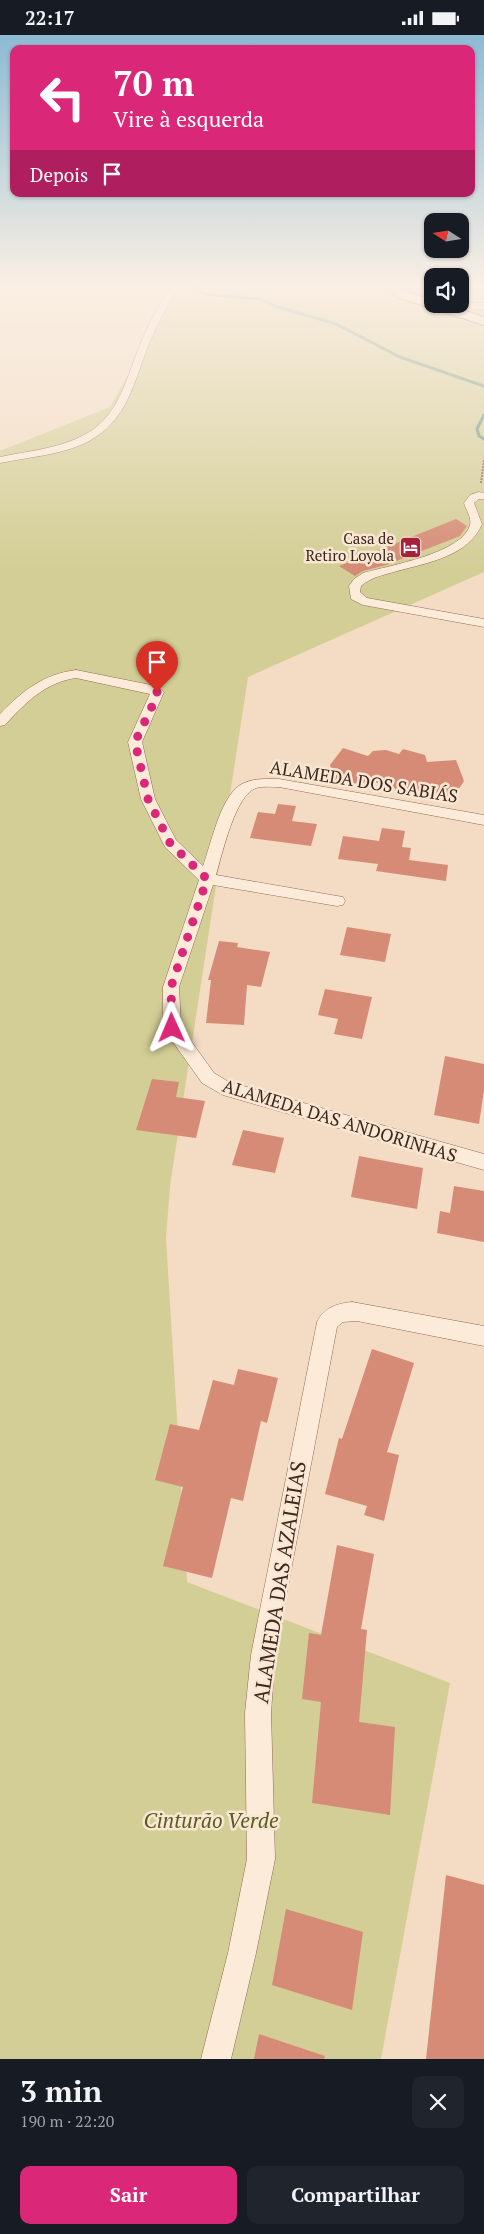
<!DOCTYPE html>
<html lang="pt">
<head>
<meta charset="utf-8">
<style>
	:root { --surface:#171b24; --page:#20242c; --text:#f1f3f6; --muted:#9ea1a6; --accent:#db2777 }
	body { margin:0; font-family:"PT Serif",serif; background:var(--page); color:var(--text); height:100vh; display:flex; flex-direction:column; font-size:19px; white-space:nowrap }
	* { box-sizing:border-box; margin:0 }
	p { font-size:16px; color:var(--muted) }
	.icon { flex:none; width:28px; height:28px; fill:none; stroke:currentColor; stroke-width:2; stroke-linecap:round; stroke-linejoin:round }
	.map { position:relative; height:2024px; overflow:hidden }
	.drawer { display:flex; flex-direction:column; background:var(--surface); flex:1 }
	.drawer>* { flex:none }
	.hud { position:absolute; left:10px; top:10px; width:465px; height:152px; border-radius:10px; box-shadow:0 1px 4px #0004; background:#db2777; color:#fff; overflow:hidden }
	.needle { width:32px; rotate:282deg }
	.controls { position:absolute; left:424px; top:178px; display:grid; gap:10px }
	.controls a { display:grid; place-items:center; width:45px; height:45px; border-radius:10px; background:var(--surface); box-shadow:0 1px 4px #0004; font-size:25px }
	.pin { position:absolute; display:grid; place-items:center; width:42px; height:42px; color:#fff; margin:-51px -21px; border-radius:50% 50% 50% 0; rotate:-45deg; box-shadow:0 0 5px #0007 }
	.pin .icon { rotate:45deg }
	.me { position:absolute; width:55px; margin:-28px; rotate:359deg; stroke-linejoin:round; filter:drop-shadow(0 0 4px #0008) }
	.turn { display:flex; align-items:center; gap:18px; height:105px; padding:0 20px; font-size:22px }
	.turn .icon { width:65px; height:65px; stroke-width:2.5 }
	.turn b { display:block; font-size:35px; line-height:42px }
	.then { display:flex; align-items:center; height:48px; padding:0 20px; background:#0003; gap:10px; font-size:19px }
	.round { display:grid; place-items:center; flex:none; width:52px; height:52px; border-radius:10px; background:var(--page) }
	.headline { display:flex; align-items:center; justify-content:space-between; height:85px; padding:0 20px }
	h1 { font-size:30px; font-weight:600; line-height:38px }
	.cta { display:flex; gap:10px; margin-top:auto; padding:10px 20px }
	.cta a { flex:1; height:58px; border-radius:10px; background:var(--accent); color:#fff; font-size:20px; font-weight:600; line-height:58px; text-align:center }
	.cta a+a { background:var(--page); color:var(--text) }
	.status { display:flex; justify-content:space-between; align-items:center; height:35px; padding:0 25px; background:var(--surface); direction:ltr }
	.status svg { height:14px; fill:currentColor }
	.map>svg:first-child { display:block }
</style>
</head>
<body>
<div class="status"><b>22:17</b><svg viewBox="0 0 49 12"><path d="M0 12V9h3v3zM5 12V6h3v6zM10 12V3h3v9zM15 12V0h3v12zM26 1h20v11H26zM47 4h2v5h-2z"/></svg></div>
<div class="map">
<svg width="484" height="2024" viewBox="0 0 484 2024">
	<rect width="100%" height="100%" fill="#f3dcc3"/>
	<path fill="#d3ce96" d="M179 249H394L403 265 484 275V537L248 642 170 1151 166 1203 187 1547 450 1648 381 2024H0V416L110 372Z"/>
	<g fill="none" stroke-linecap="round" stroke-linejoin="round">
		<g stroke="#6b9583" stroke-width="3">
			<path d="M192 249 195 255 204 259 260 264 278 272 336 289 400 322 484 351"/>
			<path d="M484 380 477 394 479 401 484 404"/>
		</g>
	</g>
	<g fill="#d58b75">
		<path d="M456 484 467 491 460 501 386 530 363 536 355 541 339 531Z"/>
		<path d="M343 713 368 721 373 716 386 715 399 719 403 714 425 720 427 727 456 725 464 746 452 764 432 758 397 761 395 753 375 747 334 750 330 730Z"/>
		<path d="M278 769 296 771 292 786 317 789 311 811 250 803 258 777 275 779Z"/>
		<path d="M382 793 405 796 402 812 411 813 409 825 448 830 446 846 376 836 378 829 338 824 343 801 379 806Z"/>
		<path d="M347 892 391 899 385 927 340 920Z"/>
		<path d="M219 906 238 908 237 912 270 917 261 952 247 950 244 990 206 988 211 945H208Z"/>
		<path d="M325 954 372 962 362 1004 334 999 338 984 318 980Z"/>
		<path d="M445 1021 484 1029V1055L479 1089 434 1080Z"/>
		<path d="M152 1044 179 1047 176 1062 205 1066 196 1103 136 1095Z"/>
		<path d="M243 1095 284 1103 275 1138 232 1130Z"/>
		<path d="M359 1121 423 1133 417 1174 351 1162Z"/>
		<path d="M454 1151 484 1156V1207L437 1198 440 1176 450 1178Z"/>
		<path d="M372 1314 414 1328 387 1417 399 1420 384 1486 364 1480 367 1471 325 1459 339 1403 342 1404Z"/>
		<path d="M238 1334 278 1343 267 1388 261 1386 243 1466 231 1463 212 1543 163 1531 183 1452 155 1445 170 1389 199 1395 213 1345 234 1350Z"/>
		<path d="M337 1510 374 1519 361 1594 367 1595 359 1687 395 1692 390 1780 312 1768 321 1667 302 1664 309 1598 321 1600Z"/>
		<path d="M446 1840 484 1850V2024H426Z"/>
		<path d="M286 1874 363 1897 352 1975 272 1950Z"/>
		<path d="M259 1999 325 2021 324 2024H254Z"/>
	</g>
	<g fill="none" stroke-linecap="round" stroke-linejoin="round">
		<defs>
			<g id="minor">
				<path d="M172 249H180C168 269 157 289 148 311 134 347 127 386 89 406 63 420 29 422 0 428V422C27 416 57 414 82 401 119 383 125 346 140 310 148 289 160 269 172 249Z"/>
				<path d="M463 268H484V274C475 274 445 278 440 274Z"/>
				<path d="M479 457 484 458V464H479L474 468 482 489C469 521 427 528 397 536 384 540 371 542 361 551L360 557 367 563 484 584V592L363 570 351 564 349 551 354 544 363 538C388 531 463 518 470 490 472 483 466 475 464 468L470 460Z"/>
				<path d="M76 635 156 651 164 657 142 707 155 764 176 805 203 831C211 810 221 757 244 748 255 743 267 744 279 744L484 780V790L279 752C272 752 263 751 256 753 235 760 222 820 216 840L337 861 343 862 345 866 343 870 337 871 213 850 179 952 181 992 214 1038 229 1047 484 1119V1135L223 1060 202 1048 163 993V952L199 845 165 812 141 764 128 707 150 659 76 643C46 647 25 668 5 690L0 691V679C22 656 44 639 76 635Z"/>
				<path d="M352 1267 484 1291V1311L357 1286 343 1287 337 1292 275 1620 271 1678 275 1824 256 1918 231 2024H201L228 1918 247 1824 245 1678 251 1620 317 1287C323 1273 338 1268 352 1267Z"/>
			</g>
			<path id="secondary" d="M387 249H399L405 256 432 265V269H443L484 282V290L397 262Z"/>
		</defs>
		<use href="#minor" stroke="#906b57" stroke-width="1"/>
		<use href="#secondary" stroke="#724c3b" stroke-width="2"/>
		<path stroke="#906b57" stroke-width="2" stroke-dasharray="2 1" stroke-linecap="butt" d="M481 448 484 424"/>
		<use href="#minor" fill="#fcebd8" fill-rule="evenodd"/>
		<use href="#secondary" fill="#fcebd8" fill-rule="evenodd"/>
	</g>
	<linearGradient id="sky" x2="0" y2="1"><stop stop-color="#8dbbd4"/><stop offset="0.47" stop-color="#faefe4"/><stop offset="1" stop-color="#faefe4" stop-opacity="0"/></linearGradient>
	<rect width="484" height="532" fill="url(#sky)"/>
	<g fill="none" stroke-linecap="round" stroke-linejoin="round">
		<path stroke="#db2777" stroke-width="9" stroke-dasharray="0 16.2" d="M157 657 156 663 135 707 148 764 170 808 207 844 171 952 172 993"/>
	</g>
	<defs>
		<symbol id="hotel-square" viewBox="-11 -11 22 22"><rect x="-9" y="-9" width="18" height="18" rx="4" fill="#a6213a" stroke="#f9e7d4"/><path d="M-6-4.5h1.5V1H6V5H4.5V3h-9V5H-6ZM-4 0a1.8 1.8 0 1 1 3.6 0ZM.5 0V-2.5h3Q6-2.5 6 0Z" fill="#fff"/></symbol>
	</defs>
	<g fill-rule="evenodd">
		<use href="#hotel-square" x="398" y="500" width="25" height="25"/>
	</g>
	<g text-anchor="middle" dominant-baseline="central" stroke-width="5" stroke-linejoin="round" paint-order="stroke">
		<g font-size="15" fill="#3e271d" stroke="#f9e7d4" text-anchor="end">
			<text x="394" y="503">Casa de<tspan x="394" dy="17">Retiro Loyola</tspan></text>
		</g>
		<g font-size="18" fill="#3e271d" stroke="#f9e7d4">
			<text transform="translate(364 746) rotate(9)">ALAMEDA DOS SABIÁS</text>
			<text transform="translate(340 1085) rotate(17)">ALAMEDA DAS ANDORINHAS</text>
		</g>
		<g font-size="21" fill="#3e271d" stroke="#f9e7d4">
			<text transform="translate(279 1547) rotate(-81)">ALAMEDA DAS AZALEIAS</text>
		</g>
		<g font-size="21" font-style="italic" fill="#595d21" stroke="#f9e7d4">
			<text x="211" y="1785">Cinturão Verde</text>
		</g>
	</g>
</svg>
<div class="controls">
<a><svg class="needle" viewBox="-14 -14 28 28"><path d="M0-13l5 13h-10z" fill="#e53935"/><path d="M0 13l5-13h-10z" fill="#9ea1a6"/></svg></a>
<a><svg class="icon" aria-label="sound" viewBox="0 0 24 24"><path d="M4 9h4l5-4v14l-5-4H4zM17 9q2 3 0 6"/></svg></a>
</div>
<div class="pin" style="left:157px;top:657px;background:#d93025"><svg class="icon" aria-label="arrive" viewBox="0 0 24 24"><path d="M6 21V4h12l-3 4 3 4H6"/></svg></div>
<svg class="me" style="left:172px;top:993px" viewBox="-20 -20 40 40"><path d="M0-17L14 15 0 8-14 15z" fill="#db2777" stroke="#fff" stroke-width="4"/></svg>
<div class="hud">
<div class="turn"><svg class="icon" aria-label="left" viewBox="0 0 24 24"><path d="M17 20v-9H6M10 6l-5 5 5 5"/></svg><div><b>70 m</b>Vire à esquerda</div></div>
<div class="then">Depois<svg class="icon" aria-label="arrive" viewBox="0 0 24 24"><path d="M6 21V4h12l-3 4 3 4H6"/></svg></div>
</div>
</div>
<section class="drawer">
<div class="headline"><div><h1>3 min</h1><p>190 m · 22:20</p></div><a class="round"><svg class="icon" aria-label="close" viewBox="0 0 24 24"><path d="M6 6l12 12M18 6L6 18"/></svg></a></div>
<div class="cta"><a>Sair</a><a>Compartilhar</a></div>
</section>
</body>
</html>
